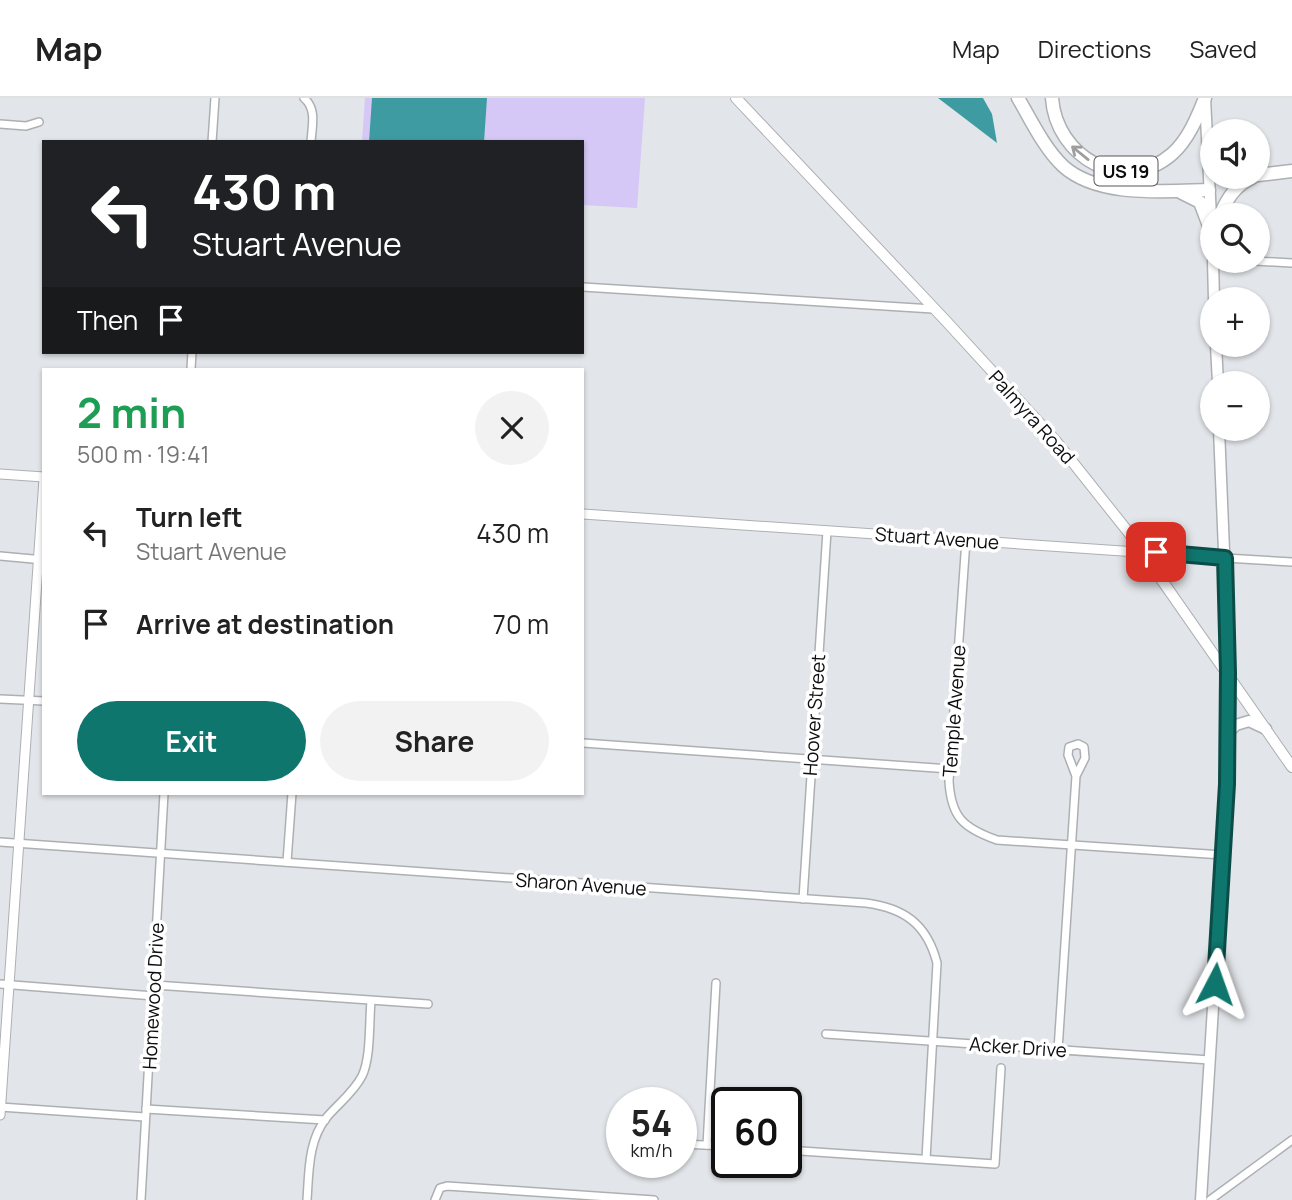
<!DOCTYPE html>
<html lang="en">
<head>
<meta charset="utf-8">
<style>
	:root { --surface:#fff; --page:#f2f2f2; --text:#222; --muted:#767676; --line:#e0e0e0; --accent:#0f766e }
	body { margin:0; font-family:Manrope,sans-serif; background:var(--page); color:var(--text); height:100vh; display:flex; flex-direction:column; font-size:26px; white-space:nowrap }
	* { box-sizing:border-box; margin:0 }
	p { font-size:23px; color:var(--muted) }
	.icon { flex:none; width:38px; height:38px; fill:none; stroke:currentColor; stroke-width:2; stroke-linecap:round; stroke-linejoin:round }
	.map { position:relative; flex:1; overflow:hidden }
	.panel { position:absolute; left:42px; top:270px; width:542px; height:427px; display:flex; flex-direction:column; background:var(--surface); border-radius:0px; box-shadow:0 2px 5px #0004 }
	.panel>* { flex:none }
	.banner { position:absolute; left:42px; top:42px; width:542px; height:214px; border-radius:0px; box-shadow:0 2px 5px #0004; background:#202124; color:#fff; overflow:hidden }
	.tools { position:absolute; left:1200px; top:21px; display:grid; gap:14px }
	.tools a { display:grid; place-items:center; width:70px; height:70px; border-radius:50%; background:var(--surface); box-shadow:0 2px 5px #0004; font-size:35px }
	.speed { position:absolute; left:606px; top:989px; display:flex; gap:14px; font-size:35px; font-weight:700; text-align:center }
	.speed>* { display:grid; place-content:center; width:91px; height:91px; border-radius:50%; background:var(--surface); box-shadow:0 2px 5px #0004; line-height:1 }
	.speed small { font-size:18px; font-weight:400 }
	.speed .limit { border:4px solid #111; border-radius:10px; background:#fff; color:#111 }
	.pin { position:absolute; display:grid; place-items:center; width:60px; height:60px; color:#fff; margin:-30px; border-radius:14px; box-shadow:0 4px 10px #0006 }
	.me { position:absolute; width:77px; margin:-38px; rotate:4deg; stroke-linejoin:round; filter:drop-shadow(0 0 5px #0008) }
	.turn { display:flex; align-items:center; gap:24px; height:147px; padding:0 35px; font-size:32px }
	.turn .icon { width:91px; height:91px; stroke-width:2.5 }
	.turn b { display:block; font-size:49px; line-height:60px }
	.then { display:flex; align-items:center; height:66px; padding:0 35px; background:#0003; gap:14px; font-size:26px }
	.round { display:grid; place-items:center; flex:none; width:74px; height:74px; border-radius:37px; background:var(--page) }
	.headline { display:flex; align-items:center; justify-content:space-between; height:119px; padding:0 35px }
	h1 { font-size:42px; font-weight:700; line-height:52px; color:#1e9e55 }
	.button { display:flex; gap:14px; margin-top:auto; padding:14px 35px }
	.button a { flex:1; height:80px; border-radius:42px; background:var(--accent); color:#fff; font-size:28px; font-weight:700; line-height:80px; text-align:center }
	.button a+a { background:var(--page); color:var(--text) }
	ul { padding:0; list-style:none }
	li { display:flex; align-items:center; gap:21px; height:91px; padding:0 35px }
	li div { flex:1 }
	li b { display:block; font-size:26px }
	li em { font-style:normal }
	header { display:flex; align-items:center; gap:42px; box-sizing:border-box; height:98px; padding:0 35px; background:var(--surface); border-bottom:2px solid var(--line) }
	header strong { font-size:33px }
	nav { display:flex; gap:38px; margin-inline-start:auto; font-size:24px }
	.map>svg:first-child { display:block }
</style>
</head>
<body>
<header>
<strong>Map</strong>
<nav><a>Map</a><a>Directions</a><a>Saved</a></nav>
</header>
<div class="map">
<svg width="1292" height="1102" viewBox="0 0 1292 1102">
	<rect width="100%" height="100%" fill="#e2e5e9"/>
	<path fill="#d5c7f6" d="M365 0H645L637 110 583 107V44H362Z"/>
	<g fill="#3f9ba2">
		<path d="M372 0H487L484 44H369Z"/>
		<path d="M938 0H983L992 16 997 45Z"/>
	</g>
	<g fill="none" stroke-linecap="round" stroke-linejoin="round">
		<defs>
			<g id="minor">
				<path d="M304 0C317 11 312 28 311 44"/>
				<path d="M0 26 26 28 39 24"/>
				<path d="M212 44 215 0"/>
				<path d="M1256 163 1292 165"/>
				<path d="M583 189 933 211"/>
				<path d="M191 271 192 254"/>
				<path d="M966 442 949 683C951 719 963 730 997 742L1223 757"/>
				<path d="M0 458 44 462"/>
				<path d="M1225 460 1292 464"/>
				<path d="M0 601 44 603"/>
				<path d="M583 645 950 671"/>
				<path d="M0 744 866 805C904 810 927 826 937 865L926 1061"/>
				<path d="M287 764 292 695"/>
				<path d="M803 801 827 433"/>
				<path d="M0 886 154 898"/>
				<path d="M155 887 428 906"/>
				<path d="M826 936 1210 962"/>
				<path d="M1058 952 1076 678 1085 660 1084 649 1078 646 1069 649 1068 657 1076 678"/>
				<path d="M0 1009 145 1019"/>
				<path d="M146 1011 325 1022"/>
				<path d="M681 1046 726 1048"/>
				<path d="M707 1047 716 885"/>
				<path d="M786 1052 995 1066 1001 970"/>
				<path d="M141 1102 164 695"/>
				<path d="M307 1102C309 1074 308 1042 327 1019 338 1006 354 994 362 978 371 960 369 924 371 903"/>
				<path d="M435 1102 440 1090 447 1088 654 1102"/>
				<path d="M1210 1102 1292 1042"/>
			</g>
			<g id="tertiary">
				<path d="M0 376 44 379"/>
				<path d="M583 416 1225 460"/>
				<path d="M0 1017 44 381"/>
			</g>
			<path id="secondary" d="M736 0 946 223 1055 342 1129 435 1292 669"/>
			<g id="primary">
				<path d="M1205 0 1213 159"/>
				<path d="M1213 163 1214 201"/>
				<path d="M1216 247 1218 285"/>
				<path d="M1227 636 1236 627 1249 623 1266 631"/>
				<path d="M1201 1102 1227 685 1229 575 1219 331"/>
			</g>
			<g id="motorway">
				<path d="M1018 0C1031 22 1044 50 1063 68 1098 100 1165 93 1209 92"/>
				<path d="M1052 0C1056 59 1123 98 1172 56 1188 42 1197 20 1205 0"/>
				<path d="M1258 77 1292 73"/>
				<path d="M1182 95 1200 104 1211 133"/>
				<path d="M1220 117C1228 99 1235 88 1253 79"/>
			</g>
		</defs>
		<use href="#minor" stroke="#adb0b3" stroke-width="10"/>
		<use href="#tertiary" stroke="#adb0b3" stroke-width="11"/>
		<use href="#secondary" stroke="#adb0b3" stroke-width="12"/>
		<use href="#primary" stroke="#adb0b3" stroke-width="13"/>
		<use href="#motorway" stroke="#adb0b3" stroke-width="15"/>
		<use href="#minor" stroke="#fff" stroke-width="7"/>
		<use href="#tertiary" stroke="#fff" stroke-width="9"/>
		<use href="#secondary" stroke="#fff" stroke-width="10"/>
		<use href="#primary" stroke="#fff" stroke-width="10"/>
		<use href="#motorway" stroke="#fff" stroke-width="12"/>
	</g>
	<defs><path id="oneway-shaft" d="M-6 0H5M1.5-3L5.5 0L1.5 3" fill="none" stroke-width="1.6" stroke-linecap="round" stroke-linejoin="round" transform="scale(1.75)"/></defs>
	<use stroke="#9e9e9f" href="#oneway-shaft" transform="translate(1080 55) rotate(-141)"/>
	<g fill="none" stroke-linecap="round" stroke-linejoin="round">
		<defs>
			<path id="route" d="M1156 454 1225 460 1228 575 1227 686 1215 886"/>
		</defs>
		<use href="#route" stroke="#0a4d48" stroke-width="18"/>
		<use href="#route" stroke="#0f766e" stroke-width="12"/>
	</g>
	<g text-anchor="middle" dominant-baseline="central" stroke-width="7" stroke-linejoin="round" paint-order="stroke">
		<rect fill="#fff" stroke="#565657" stroke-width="2" x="1094.5" y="58.5" width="63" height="29" rx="5"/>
		<g font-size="18" font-weight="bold" fill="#0d0d0f">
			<text x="1126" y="73">US 19</text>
		</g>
		<g font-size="19" fill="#0d0d0f" stroke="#fff">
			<text transform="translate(1032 319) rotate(48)">Palmyra Road</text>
			<text transform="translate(937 440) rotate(4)">Stuart Avenue</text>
			<text transform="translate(954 613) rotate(-86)">Temple Avenue</text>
			<text transform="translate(814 617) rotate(-86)">Hoover Street</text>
			<text transform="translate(581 786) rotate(4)">Sharon Avenue</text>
			<text transform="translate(153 898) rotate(-87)">Homewood Drive</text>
			<text transform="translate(1018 949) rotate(4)">Acker Drive</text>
		</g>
	</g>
</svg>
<div class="tools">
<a><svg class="icon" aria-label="sound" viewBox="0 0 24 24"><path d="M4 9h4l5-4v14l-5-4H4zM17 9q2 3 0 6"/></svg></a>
<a><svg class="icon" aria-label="search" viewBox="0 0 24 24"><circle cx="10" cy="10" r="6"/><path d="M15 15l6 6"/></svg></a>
<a>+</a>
<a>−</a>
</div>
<div class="speed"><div>54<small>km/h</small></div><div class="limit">60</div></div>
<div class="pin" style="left:1156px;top:454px;background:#d93025"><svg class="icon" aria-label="arrive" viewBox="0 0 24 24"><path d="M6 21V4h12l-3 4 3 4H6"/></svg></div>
<svg class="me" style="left:1215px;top:886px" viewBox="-20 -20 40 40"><path d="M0-17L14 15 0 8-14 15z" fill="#0f766e" stroke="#fff" stroke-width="4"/></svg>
<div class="banner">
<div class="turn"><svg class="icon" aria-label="left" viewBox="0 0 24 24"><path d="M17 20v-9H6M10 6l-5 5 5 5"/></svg><div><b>430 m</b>Stuart Avenue</div></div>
<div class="then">Then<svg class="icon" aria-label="arrive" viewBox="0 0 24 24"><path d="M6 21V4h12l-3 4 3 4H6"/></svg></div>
</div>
<section class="panel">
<div class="headline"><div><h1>2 min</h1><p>500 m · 19:41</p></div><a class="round"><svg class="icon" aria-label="close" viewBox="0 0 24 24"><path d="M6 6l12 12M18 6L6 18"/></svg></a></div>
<ul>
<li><svg class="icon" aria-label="left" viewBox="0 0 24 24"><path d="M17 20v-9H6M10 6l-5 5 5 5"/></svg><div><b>Turn left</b><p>Stuart Avenue</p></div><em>430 m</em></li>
<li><svg class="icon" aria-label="arrive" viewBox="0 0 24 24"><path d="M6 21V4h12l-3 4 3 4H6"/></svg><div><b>Arrive at destination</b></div><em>70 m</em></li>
</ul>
<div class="button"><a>Exit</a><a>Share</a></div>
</section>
</div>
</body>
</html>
